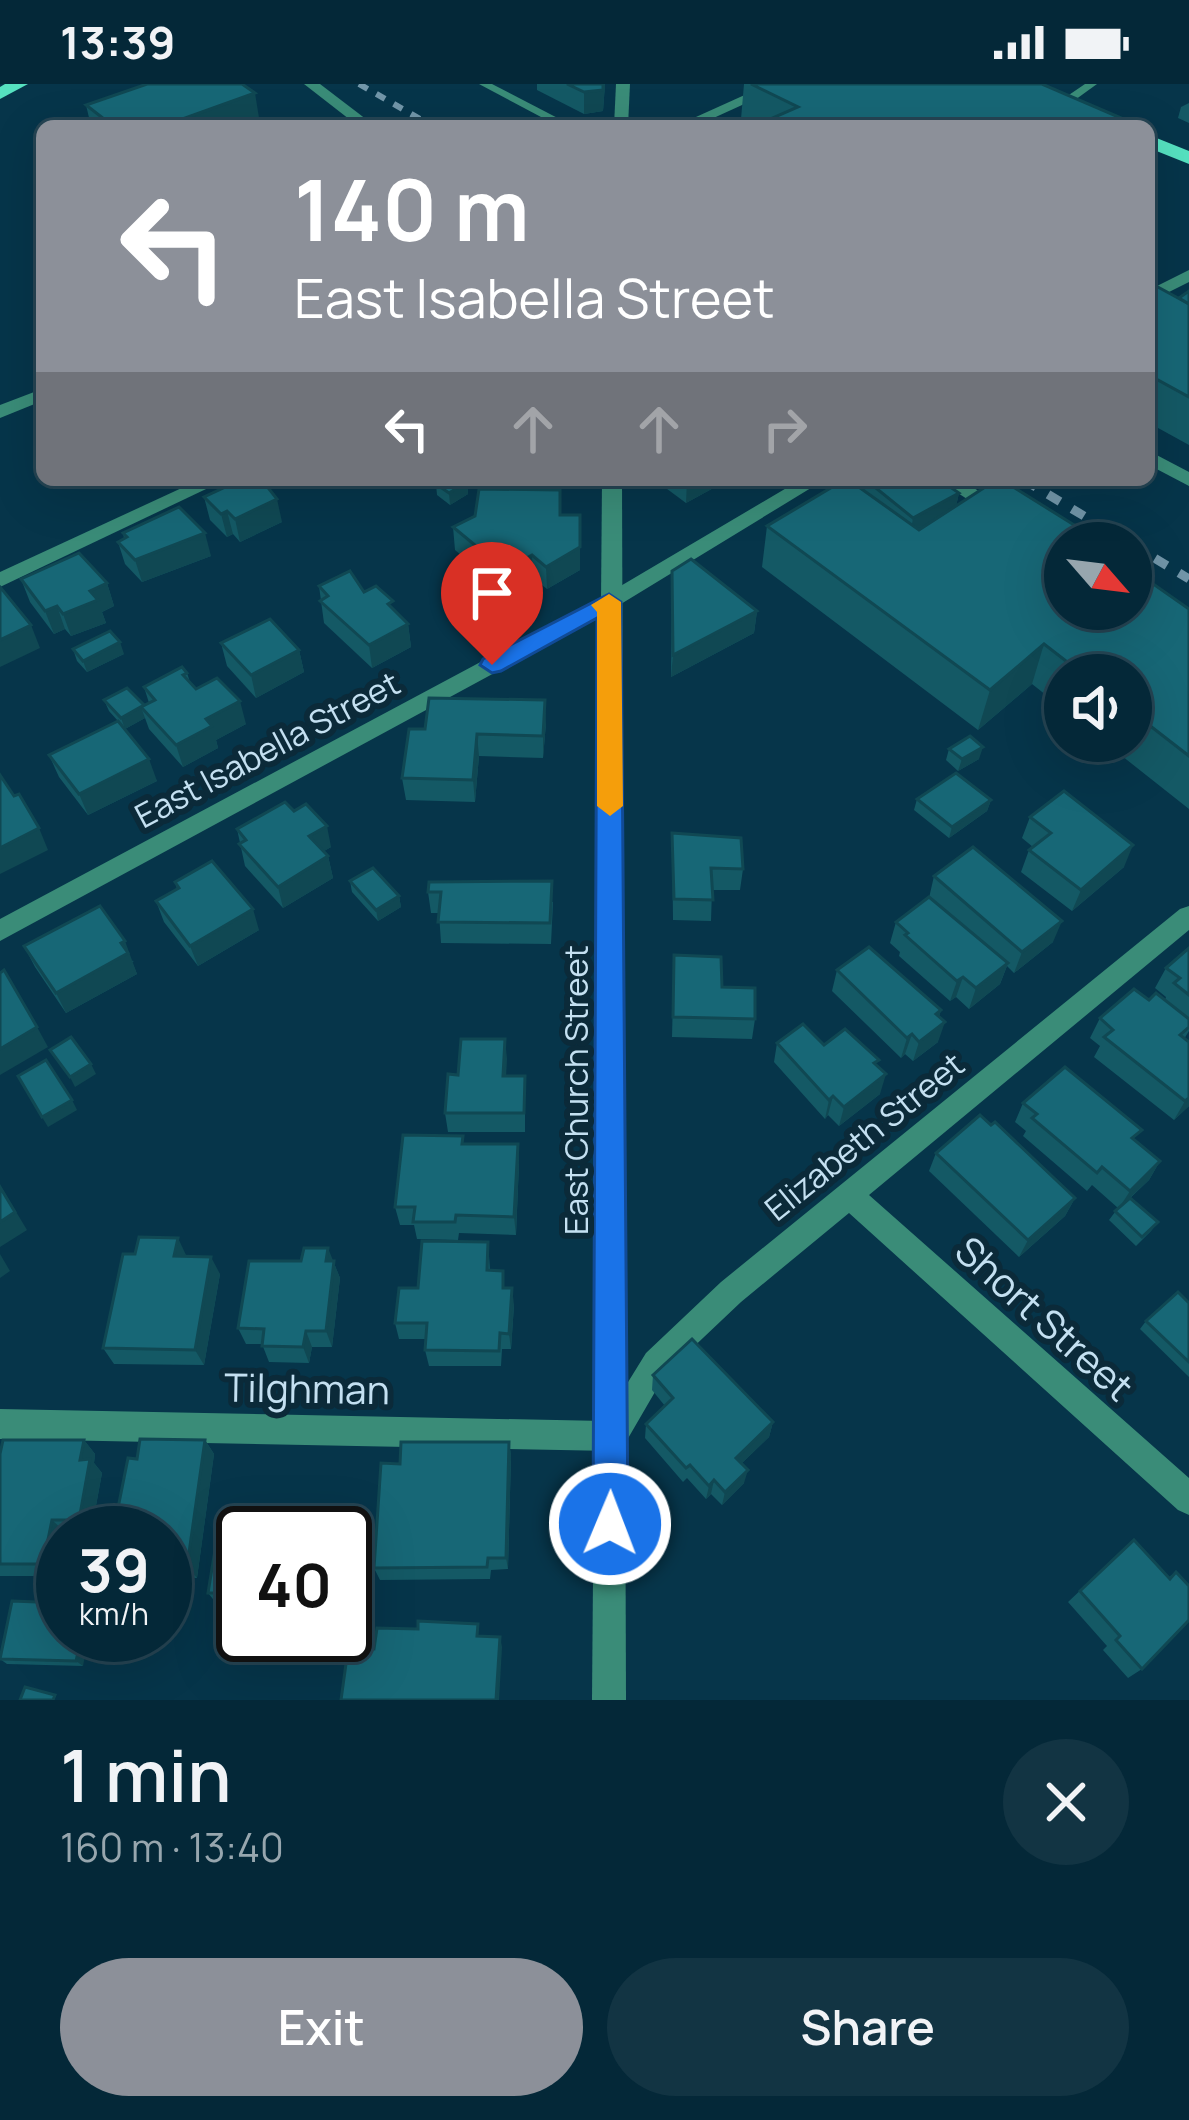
<!DOCTYPE html>
<html lang="en">
<head>
<meta charset="utf-8">
<style>
	:root { --surface:#042838; --page:#123443; --text:#f1f3f6; --muted:#97a6ae; --line:#254453; --accent:#8c9099 }
	body { margin:0; font-family:Manrope,sans-serif; background:var(--page); color:var(--text); height:100vh; display:flex; flex-direction:column; font-size:45px; white-space:nowrap }
	* { box-sizing:border-box; margin:0 }
	p { font-size:39px; color:var(--muted) }
	.icon { flex:none; width:66px; height:66px; fill:none; stroke:currentColor; stroke-width:2; stroke-linecap:round; stroke-linejoin:round }
	.map { position:relative; height:1616px; overflow:hidden }
	.drawer { display:flex; flex-direction:column; background:var(--surface); flex:1 }
	.drawer>* { flex:none }
	.guide { position:absolute; left:36px; top:36px; width:1119px; height:366px; border-radius:18px; box-shadow:0 12px 48px #0002,0 0 0 3px var(--line); background:#8c9099; color:#fff; overflow:hidden }
	.needle { width:78px; rotate:118deg }
	.controls { position:absolute; left:1044px; top:438px; display:grid; gap:24px }
	.controls a { display:grid; place-items:center; width:108px; height:108px; border-radius:50%; background:var(--surface); box-shadow:0 12px 48px #0002,0 0 0 3px var(--line); font-size:60px }
	.speed { position:absolute; left:36px; top:1422px; display:flex; gap:24px; font-size:60px; font-weight:700; text-align:center }
	.speed>* { display:grid; place-content:center; width:156px; height:156px; border-radius:50%; background:var(--surface); box-shadow:0 12px 48px #0002,0 0 0 3px var(--line); line-height:1 }
	.speed small { font-size:30px; font-weight:400 }
	.speed .limit { border:6px solid #111; border-radius:18px; background:#fff; color:#111 }
	.pin { position:absolute; display:grid; place-items:center; width:102px; height:102px; color:#fff; margin:-123px -51px; border-radius:50% 50% 50% 0; rotate:-45deg; box-shadow:0 0 12px #0007 }
	.pin .icon { rotate:45deg }
	.me { position:absolute; width:132px; margin:-66px; rotate:1deg; stroke-linejoin:round; filter:drop-shadow(0 0 9px #0008) }
	.turn { display:flex; align-items:center; gap:42px; height:252px; padding:0 60px; font-size:54px }
	.turn .icon { width:156px; height:156px; stroke-width:2.5 }
	.turn b { display:block; font-size:84px; line-height:102px }
	.lanes { display:flex; align-items:center; height:114px; padding:0 60px; background:#0003; justify-content:center; gap:60px; direction:ltr }
	.lanes .off { opacity:.35 }
	.round { display:grid; place-items:center; flex:none; width:126px; height:126px; border-radius:63px; background:var(--page) }
	.head { display:flex; align-items:center; justify-content:space-between; height:204px; padding:0 60px }
	h1 { font-size:72px; font-weight:600; line-height:90px }
	.primary-button { display:flex; gap:24px; margin-top:auto; padding:24px 60px }
	.primary-button a { flex:1; height:138px; border-radius:72px; background:var(--accent); color:#fff; font-size:48px; font-weight:600; line-height:138px; text-align:center }
	.primary-button a+a { background:var(--page); color:var(--text) }
	.status { display:flex; justify-content:space-between; align-items:center; height:84px; padding:0 60px; background:var(--surface); direction:ltr }
	.status svg { height:33px; fill:currentColor }
	.map>svg:first-child { display:block }
</style>
</head>
<body>
<div class="status"><b>13:39</b><svg viewBox="0 0 49 12"><path d="M0 12V9h3v3zM5 12V6h3v6zM10 12V3h3v9zM15 12V0h3v12zM26 1h20v11H26zM47 4h2v5h-2z"/></svg></div>
<div class="map">
<svg width="1189" height="1616" viewBox="0 0 1189 1616">
	<rect width="100%" height="100%" fill="#06354a"/>
	<g fill="none" stroke-linecap="round" stroke-linejoin="round">
		<g fill="#3a8c78" fill-rule="evenodd">
			<path d="M479 0H492L573 42H558Z"/>
			<path d="M1085 0H1097L1068 21H1060V17Z"/>
		</g>
		<g fill="#3a8c78" fill-rule="evenodd">
			<path d="M304 0H320L375 42H358Z"/>
			<path d="M769 0H788L696 42H676Z"/>
			<path d="M1189 186V198L1149 218V206Z"/>
			<path d="M42 305V317L0 334V321Z"/>
			<path d="M1149 367 1189 388V402L1149 381Z"/>
			<path d="M199 396H225L0 503V488Z"/>
			<path d="M800 396H824L616 523 0 857V835L602 513Z"/>
			<path d="M938 396H962L1007 426 997 432 990 430Z"/>
			<path d="M1189 822V846L869 1111 1189 1394V1431L1178 1426 849 1129 741 1218 666 1289 623 1363 612 1367 0 1355V1325L604 1337 646 1269 721 1198 1180 825Z"/>
		</g>
		<g fill="#3a8c78" fill-rule="evenodd">
			<path d="M616 0H630L628 42H614Z"/>
			<path d="M602 396H622L626 1616H592Z"/>
		</g>
		<g fill="#56e1c0" fill-rule="evenodd">
			<path d="M5 0H28L0 15V3Z"/>
			<path d="M1149 51 1189 67V80L1149 64Z"/>
		</g>
		<path stroke="#7296a9" stroke-width="6" stroke-dasharray="10 10" stroke-linecap="butt" d="M359 0 432 42"/>
		<g stroke="#7296a9" stroke-width="9" stroke-dasharray="14 14" stroke-linecap="butt">
			<path d="M1024 396 1129 459"/>
			<path d="M1131 460 1189 495"/>
		</g>
	</g>
	<g fill="#145965">
		<path d="M537 0H605L603 27 584 30 537 6Z"/>
		<path d="M744 0H1042L754 42 741 35Z"/>
		<path d="M1189 19V39L1178 34 1181 23Z"/>
		<path d="M86 21 260 40 254 42H91Z"/>
		<path d="M1149 206 1178 214 1189 207V361L1149 339Z"/>
		<path d="M655 396H728L686 419Z"/>
		<path d="M851 396H940L959 409 956 422 1131 476 1142 483 1139 490 1189 525V725L1103 657H1131V591H1065V626L1032 600 978 646 762 483 767 442Z"/>
		<path d="M216 397 282 438 240 458 233 450 227 453 210 436 204 413 218 406Z"/>
		<path d="M467 398 468 410 450 421 437 411 436 400Z"/>
		<path d="M561 431H580V486L547 505 533 494 506 509 455 466 453 443Z"/>
		<path d="M123 449 211 472 142 498 125 480 118 458 124 454Z"/>
		<path d="M672 487 757 527 754 549 671 593Z"/>
		<path d="M21 495 107 499 114 522 102 528 106 539 71 552 65 545 54 550 30 518Z"/>
		<path d="M319 502 364 508 394 526 408 540 411 563 372 584 324 539Z"/>
		<path d="M221 559 299 566 304 588 256 614 227 582Z"/>
		<path d="M73 565 124 570 87 588 77 577Z"/>
		<path d="M187 589 190 598 196 605 246 640 216 656 218 664 183 683 149 645 145 634 125 645 157 697 88 731 59 693 49 671 118 637 109 627 104 616 144 622 149 619 144 603Z"/>
		<path d="M546 639 543 674 479 672 475 718 406 716 402 694 425 645Z"/>
		<path d="M949 665 979 675 958 687 946 676Z"/>
		<path d="M917 715 991 716 987 727 949 754 914 726Z"/>
		<path d="M1030 733 1124 783 1072 827 1021 788 1029 766 1033 763 1022 754Z"/>
		<path d="M237 745 331 763 324 767 328 772 333 794 283 824 245 782Z"/>
		<path d="M672 749 743 785 740 806H712L711 837 673 836Z"/>
		<path d="M934 792 1053 858 1014 889 1007 882 1000 900 969 925 956 913 950 917 899 872 900 868 890 859 896 838 929 814Z"/>
		<path d="M350 797 399 812 401 823 378 837 352 808Z"/>
		<path d="M175 798 259 846 198 882 164 838 156 817 177 805Z"/>
		<path d="M429 798 553 818 551 860 441 859 439 829H431L428 808Z"/>
		<path d="M24 862 134 877 132 878 137 890 66 929 35 883Z"/>
		<path d="M1189 864V947L1184 955 1189 1022 1174 1036 1094 973 1100 962 1090 954 1100 934 1149 916H1165L1166 913 1155 904 1166 884Z"/>
		<path d="M674 871 722 903 755 935 752 955 672 953Z"/>
		<path d="M837 886 941 926 939 933 938 958 913 977 905 970 901 974 832 907Z"/>
		<path d="M505 955 506 992H525V1048H448L445 1029 458 991Z"/>
		<path d="M777 959 824 961 877 982 880 1010 839 1042 828 1031 825 1035 774 978Z"/>
		<path d="M1023 1019 1135 1056 1160 1077 1149 1096 1126 1118 1158 1138 1151 1147 1136 1162 1109 1136 1118 1124 1092 1101 1087 1107 1023 1052 1026 1047 1015 1038Z"/>
		<path d="M464 1060H518L519 1079 516 1151 459 1149 458 1156 417 1155 414 1141H400L395 1123Z"/>
		<path d="M936 1069 1075 1114 1065 1132 1019 1173 929 1087Z"/>
		<path d="M488 1158 490 1186 505 1204 514 1221 511 1265H502L501 1282H429L425 1266 426 1255H399L395 1239 418 1204Z"/>
		<path d="M186 1171V1173L220 1190 204 1281 114 1280 103 1264Z"/>
		<path d="M333 1177 340 1194 332 1263H312L309 1279 269 1278 262 1260H246L238 1244Z"/>
		<path d="M1189 1219V1293L1140 1245 1146 1237Z"/>
		<path d="M653 1291 773 1338 769 1353 742 1379 744 1399 722 1421 711 1410 706 1415 687 1394 683 1398 645 1354 646 1340 665 1322 652 1306Z"/>
		<path d="M84 1356 95 1370 94 1379 102 1389 91 1449 65 1448 56 1492H0V1370Z"/>
		<path d="M205 1356 214 1370 197 1494 165 1493V1449L137 1375Z"/>
		<path d="M509 1358 511 1372 508 1485 491 1486 490 1495 380 1496 374 1484 400 1380Z"/>
		<path d="M221 1429 285 1431 292 1444 291 1449H243V1520H217L208 1509Z"/>
		<path d="M1134 1456 1169 1493 1176 1488 1142 1585 1128 1594 1103 1566 1107 1562 1068 1518Z"/>
		<path d="M63 1519 83 1582 7 1580 0 1575Z"/>
	</g>
	<g fill="#104853">
		<path d="M605 0 603 27 584 30V8Z"/>
		<path d="M255 9 260 40 254 42H163Z"/>
		<path d="M687 396H728L686 419Z"/>
		<path d="M467 398 468 410 450 421 449 409Z"/>
		<path d="M959 409 954 432 910 451 913 434Z"/>
		<path d="M277 415 282 438 240 458 235 435Z"/>
		<path d="M227 427 233 450 227 453 221 430Z"/>
		<path d="M205 449 211 472 142 498 135 476Z"/>
		<path d="M580 463V486L547 505 546 483Z"/>
		<path d="M532 471 533 494 506 509 505 486Z"/>
		<path d="M107 499 114 522 102 528 106 539 71 552 63 530 90 507Z"/>
		<path d="M57 522 65 545 54 550 45 527Z"/>
		<path d="M757 527 754 549 671 593 673 571Z"/>
		<path d="M408 540 411 563 372 584 369 561Z"/>
		<path d="M31 541 40 564 0 583V556Z"/>
		<path d="M120 558 124 570 87 588 83 577Z"/>
		<path d="M1044 560 1032 600 978 646 990 606Z"/>
		<path d="M299 566 304 588 256 614 251 591Z"/>
		<path d="M545 616 546 639 543 674V652Z"/>
		<path d="M240 617 246 640 216 656 218 664 183 683 176 661 206 635Z"/>
		<path d="M141 623 145 634 125 645 121 634Z"/>
		<path d="M477 650 479 672 475 718 473 696Z"/>
		<path d="M983 663 979 675 958 687 962 675Z"/>
		<path d="M149 675 157 697 88 731 79 710Z"/>
		<path d="M991 716 987 727 949 754 952 743Z"/>
		<path d="M327 742 331 763 314 773 309 752Z"/>
		<path d="M39 744 48 766 0 790V764Z"/>
		<path d="M1133 761 1124 783 1072 827 1081 806Z"/>
		<path d="M328 772 333 794 283 824 278 803Z"/>
		<path d="M399 812 401 823 378 837 376 826Z"/>
		<path d="M253 825 259 846 198 882 190 862Z"/>
		<path d="M1062 837 1053 858 1014 889 1022 868Z"/>
		<path d="M125 857 137 890 66 929 56 909Z"/>
		<path d="M1008 879 1000 900 969 925 976 904Z"/>
		<path d="M963 893 956 913 950 917 957 897Z"/>
		<path d="M941 926 935 946 945 938 938 958 913 977 919 958 936 930Z"/>
		<path d="M37 943 48 963 0 991V965Z"/>
		<path d="M912 950 905 970 901 974 907 954Z"/>
		<path d="M505 955 507 975 505 1011 503 992Z"/>
		<path d="M91 980 96 990 75 1003 70 993Z"/>
		<path d="M886 990 880 1010 839 1042 844 1023Z"/>
		<path d="M833 1012 828 1031 825 1035 829 1016Z"/>
		<path d="M1189 1014V1022L1174 1036 1185 1017Z"/>
		<path d="M72 1016 77 1026 48 1043 42 1033Z"/>
		<path d="M518 1060 519 1079 516 1151 514 1133Z"/>
		<path d="M1160 1077 1149 1096 1119 1124 1130 1107Z"/>
		<path d="M0 1101 27 1146 0 1163Z"/>
		<path d="M1075 1114 1065 1132 1019 1173 1028 1156Z"/>
		<path d="M178 1154 186 1171 183 1189 174 1172Z"/>
		<path d="M328 1164 340 1194 332 1263 326 1247V1177Z"/>
		<path d="M0 1170 10 1187 0 1194Z"/>
		<path d="M211 1173 220 1190 204 1281 195 1266Z"/>
		<path d="M512 1204 514 1221 511 1265 509 1250Z"/>
		<path d="M306 1247 312 1263 309 1279 303 1263Z"/>
		<path d="M773 1338 769 1353 733 1388 736 1374Z"/>
		<path d="M84 1356 95 1370 94 1379 102 1389 91 1449 79 1436 80 1376Z"/>
		<path d="M205 1356 214 1370 197 1494 187 1483Z"/>
		<path d="M509 1358 511 1372 508 1485 506 1474Z"/>
		<path d="M748 1386 744 1399 722 1421 725 1408Z"/>
		<path d="M714 1396 711 1410 706 1415 709 1402Z"/>
		<path d="M285 1431 292 1444 291 1449H282Z"/>
		<path d="M52 1436 65 1448 63 1449 56 1492 43 1480Z"/>
		<path d="M82 1551H89L83 1582 76 1577Z"/>
		<path d="M500 1553 502 1563 499 1616H496Z"/>
	</g>
	<g fill="#176776" stroke="#104853" stroke-width="3">
		<path d="M147 0H242L255 9 163 42H113L86 21Z"/>
		<path d="M567 0H603V6L584 8Z"/>
		<path d="M751 0H1042L1121 34 1106 42H754L798 23Z"/>
		<path d="M1156 202 1189 220V313L1149 291V206Z"/>
		<path d="M1189 207V220L1179 214Z"/>
		<path d="M219 396H262L277 415 235 435 227 427 221 430 204 413 223 404 216 397Z"/>
		<path d="M442 396H463L467 398 449 409 436 400Z"/>
		<path d="M844 396H849L919 446 996 396H1002L1103 459H1065V525H1131V476L1142 483 1136 488 1189 525V672L1131 627V591H1084L1044 560 990 606 767 442Z"/>
		<path d="M866 396H940L959 409 913 434Z"/>
		<path d="M479 405 560 406V431H580V463L546 483 532 471 505 486 453 443 475 432Z"/>
		<path d="M179 423 205 449 135 476 118 458 127 453 123 449Z"/>
		<path d="M79 469 107 499 90 507 98 516 63 530 57 522 45 527 21 495Z"/>
		<path d="M691 475 757 527 673 571 672 487Z"/>
		<path d="M350 487 364 508 376 502 393 517 388 520 408 540 369 561 320 517 328 512 319 502Z"/>
		<path d="M0 503 31 541 0 556Z"/>
		<path d="M270 535 299 566 251 591 221 559Z"/>
		<path d="M110 547 120 558 83 577 73 565Z"/>
		<path d="M182 583 187 589 183 591 196 605 217 594 240 617 206 635 212 642 176 661 141 623 155 616 144 603Z"/>
		<path d="M127 604 144 621 121 634 104 616Z"/>
		<path d="M429 614 545 616 543 652 477 650 473 696 402 694 409 645H425Z"/>
		<path d="M118 637 149 675 79 710 49 671Z"/>
		<path d="M970 652 983 663 962 675 949 665Z"/>
		<path d="M956 689 991 716 952 743 917 715Z"/>
		<path d="M0 691 14 712 19 710 39 744 0 764Z"/>
		<path d="M1064 707 1133 761 1081 806 1029 766 1051 749 1030 733Z"/>
		<path d="M285 718 294 727 306 720 327 742 309 752 328 772 278 803 239 760 246 756 237 745Z"/>
		<path d="M672 749 741 754 743 785 711 784 713 816 674 815Z"/>
		<path d="M973 763 1062 837 1022 868 934 792Z"/>
		<path d="M212 777 253 825 190 862 156 817 179 804 175 798Z"/>
		<path d="M373 784 399 812 376 826 350 797Z"/>
		<path d="M552 797 550 839 438 838 441 808H428L429 798Z"/>
		<path d="M929 813 1008 879 976 904 963 893 957 897 905 851 908 849 896 838Z"/>
		<path d="M100 822 125 857 121 859 128 869 56 909 24 862Z"/>
		<path d="M869 863 941 926 936 930 945 938 919 958 912 950 907 954 837 886Z"/>
		<path d="M1189 864V911L1174 899 1180 894 1166 884Z"/>
		<path d="M674 871 721 873 722 903 755 904V935L673 933Z"/>
		<path d="M4 886 37 943 0 965V889Z"/>
		<path d="M1134 905 1149 916 1156 909 1189 935V943L1180 951 1189 958V1014L1185 1017 1104 953 1113 946 1100 934Z"/>
		<path d="M803 940 824 961 845 945 879 976 874 979 886 990 844 1023 833 1012 829 1016 777 959Z"/>
		<path d="M71 953 91 980 70 993 50 966Z"/>
		<path d="M461 955H505L503 992H525L524 1029H445L448 990 458 991Z"/>
		<path d="M46 976 72 1016 42 1033 18 992Z"/>
		<path d="M1065 983 1142 1046 1132 1054 1160 1077 1130 1107 1102 1083 1097 1089 1032 1034 1037 1030 1023 1019Z"/>
		<path d="M980 1031 991 1041 995 1038 1075 1114 1028 1156 936 1069Z"/>
		<path d="M403 1051 463 1052 462 1060H518L514 1133 456 1131 455 1138H413L415 1123H395Z"/>
		<path d="M0 1103 15 1128 0 1138Z"/>
		<path d="M1130 1114 1158 1138 1142 1153 1115 1127Z"/>
		<path d="M139 1153 178 1154 174 1172 211 1173 195 1266 103 1264 123 1170H135Z"/>
		<path d="M422 1157 488 1158 487 1186 503 1187V1204H512L509 1250 500 1249 499 1267 425 1266 427 1239H395L399 1204H418Z"/>
		<path d="M304 1164H328L326 1177H334L326 1247H306L303 1263 262 1262 264 1245 238 1244 249 1177H301Z"/>
		<path d="M1178 1208 1189 1219V1278L1146 1237Z"/>
		<path d="M692 1255 773 1338 736 1374 748 1386 725 1408 714 1396 709 1402 690 1381 686 1384 646 1340 673 1314 653 1291Z"/>
		<path d="M140 1355 205 1356 187 1483 165 1482V1449H113L128 1374 137 1375Z"/>
		<path d="M3 1356H84L80 1376 90 1375 79 1436H52L43 1480H0V1370Z"/>
		<path d="M401 1358H509L506 1474H488L487 1483 374 1484 381 1379 400 1380Z"/>
		<path d="M221 1429 285 1431 282 1449H243V1509H208Z"/>
		<path d="M297 1438H336L335 1449H296Z"/>
		<path d="M1134 1456 1170 1495 1176 1488 1189 1502V1536L1142 1585 1116 1556 1120 1552 1080 1507Z"/>
		<path d="M12 1517 63 1519V1551H82L76 1577 0 1575Z"/>
		<path d="M418 1537 478 1540 477 1552 500 1553 496 1616H341L348 1565H374L377 1544 418 1545Z"/>
		<path d="M25 1603 55 1611 53 1616H20Z"/>
	</g>
	<path fill="#1a73e8" stroke="#114b97" stroke-width="3" d="M609 510 621 518 628 1440 623 1453 610 1458 598 1453 593 1440 597 534 501 587 492 589 480 581 483 575Z"/>
	<path fill="#f59e0b" d="M609 510 621 518 623 722 610 732 597 722V528L591 521Z"/>
	<g text-anchor="middle" dominant-baseline="central" stroke-width="12" stroke-linejoin="round" paint-order="stroke">
		<g font-size="33" fill="#c4e0f1" stroke="#0b2a39">
			<text transform="translate(267 665) rotate(-28)">East Isabella Street</text>
			<text transform="translate(575 1006) rotate(-90)">East Church Street</text>
			<text transform="translate(864 1052) rotate(-39)">Elizabeth Street</text>
		</g>
		<g font-size="39" fill="#c4e0f1" stroke="#0b2a39">
			<text transform="translate(1045 1234) rotate(42)">Short Street</text>
			<text transform="translate(307 1304) rotate(1)">Tilghman</text>
		</g>
	</g>
</svg>
<div class="controls">
<a><svg class="needle" viewBox="-14 -14 28 28"><path d="M0-13l5 13h-10z" fill="#e53935"/><path d="M0 13l5-13h-10z" fill="#97a6ae"/></svg></a>
<a><svg class="icon" aria-label="sound" viewBox="0 0 24 24"><path d="M4 9h4l5-4v14l-5-4H4zM17 9q2 3 0 6"/></svg></a>
</div>
<div class="speed"><div>39<small>km/h</small></div><div class="limit">40</div></div>
<div class="pin" style="left:492px;top:581px;background:#d93025"><svg class="icon" aria-label="arrive" viewBox="0 0 24 24"><path d="M6 21V4h12l-3 4 3 4H6"/></svg></div>
<svg class="me" style="left:610px;top:1440px" viewBox="-20 -20 40 40"><circle r="17" fill="#1a73e8" stroke="#fff" stroke-width="3"/><path d="M0-11L8 9 0 5-8 9z" fill="#fff"/></svg>
<div class="guide">
<div class="turn"><svg class="icon" aria-label="left" viewBox="0 0 24 24"><path d="M17 20v-9H6M10 6l-5 5 5 5"/></svg><div><b>140 m</b>East Isabella Street</div></div>
<div class="lanes"><svg class="icon" aria-label="left" viewBox="0 0 24 24"><path d="M17 20v-9H6M10 6l-5 5 5 5"/></svg><svg class="icon off" aria-label="ahead" viewBox="0 0 24 24"><path d="M12 20V5M6 11l6-6 6 6"/></svg><svg class="icon off" aria-label="ahead" viewBox="0 0 24 24"><path d="M12 20V5M6 11l6-6 6 6"/></svg><svg class="icon off" aria-label="right" viewBox="0 0 24 24"><path d="M7 20v-9h11M14 6l5 5-5 5"/></svg></div>
</div>
</div>
<section class="drawer">
<div class="head"><div><h1>1 min</h1><p>160 m · 13:40</p></div><a class="round"><svg class="icon" aria-label="close" viewBox="0 0 24 24"><path d="M6 6l12 12M18 6L6 18"/></svg></a></div>
<div class="primary-button"><a>Exit</a><a>Share</a></div>
</section>
</body>
</html>
